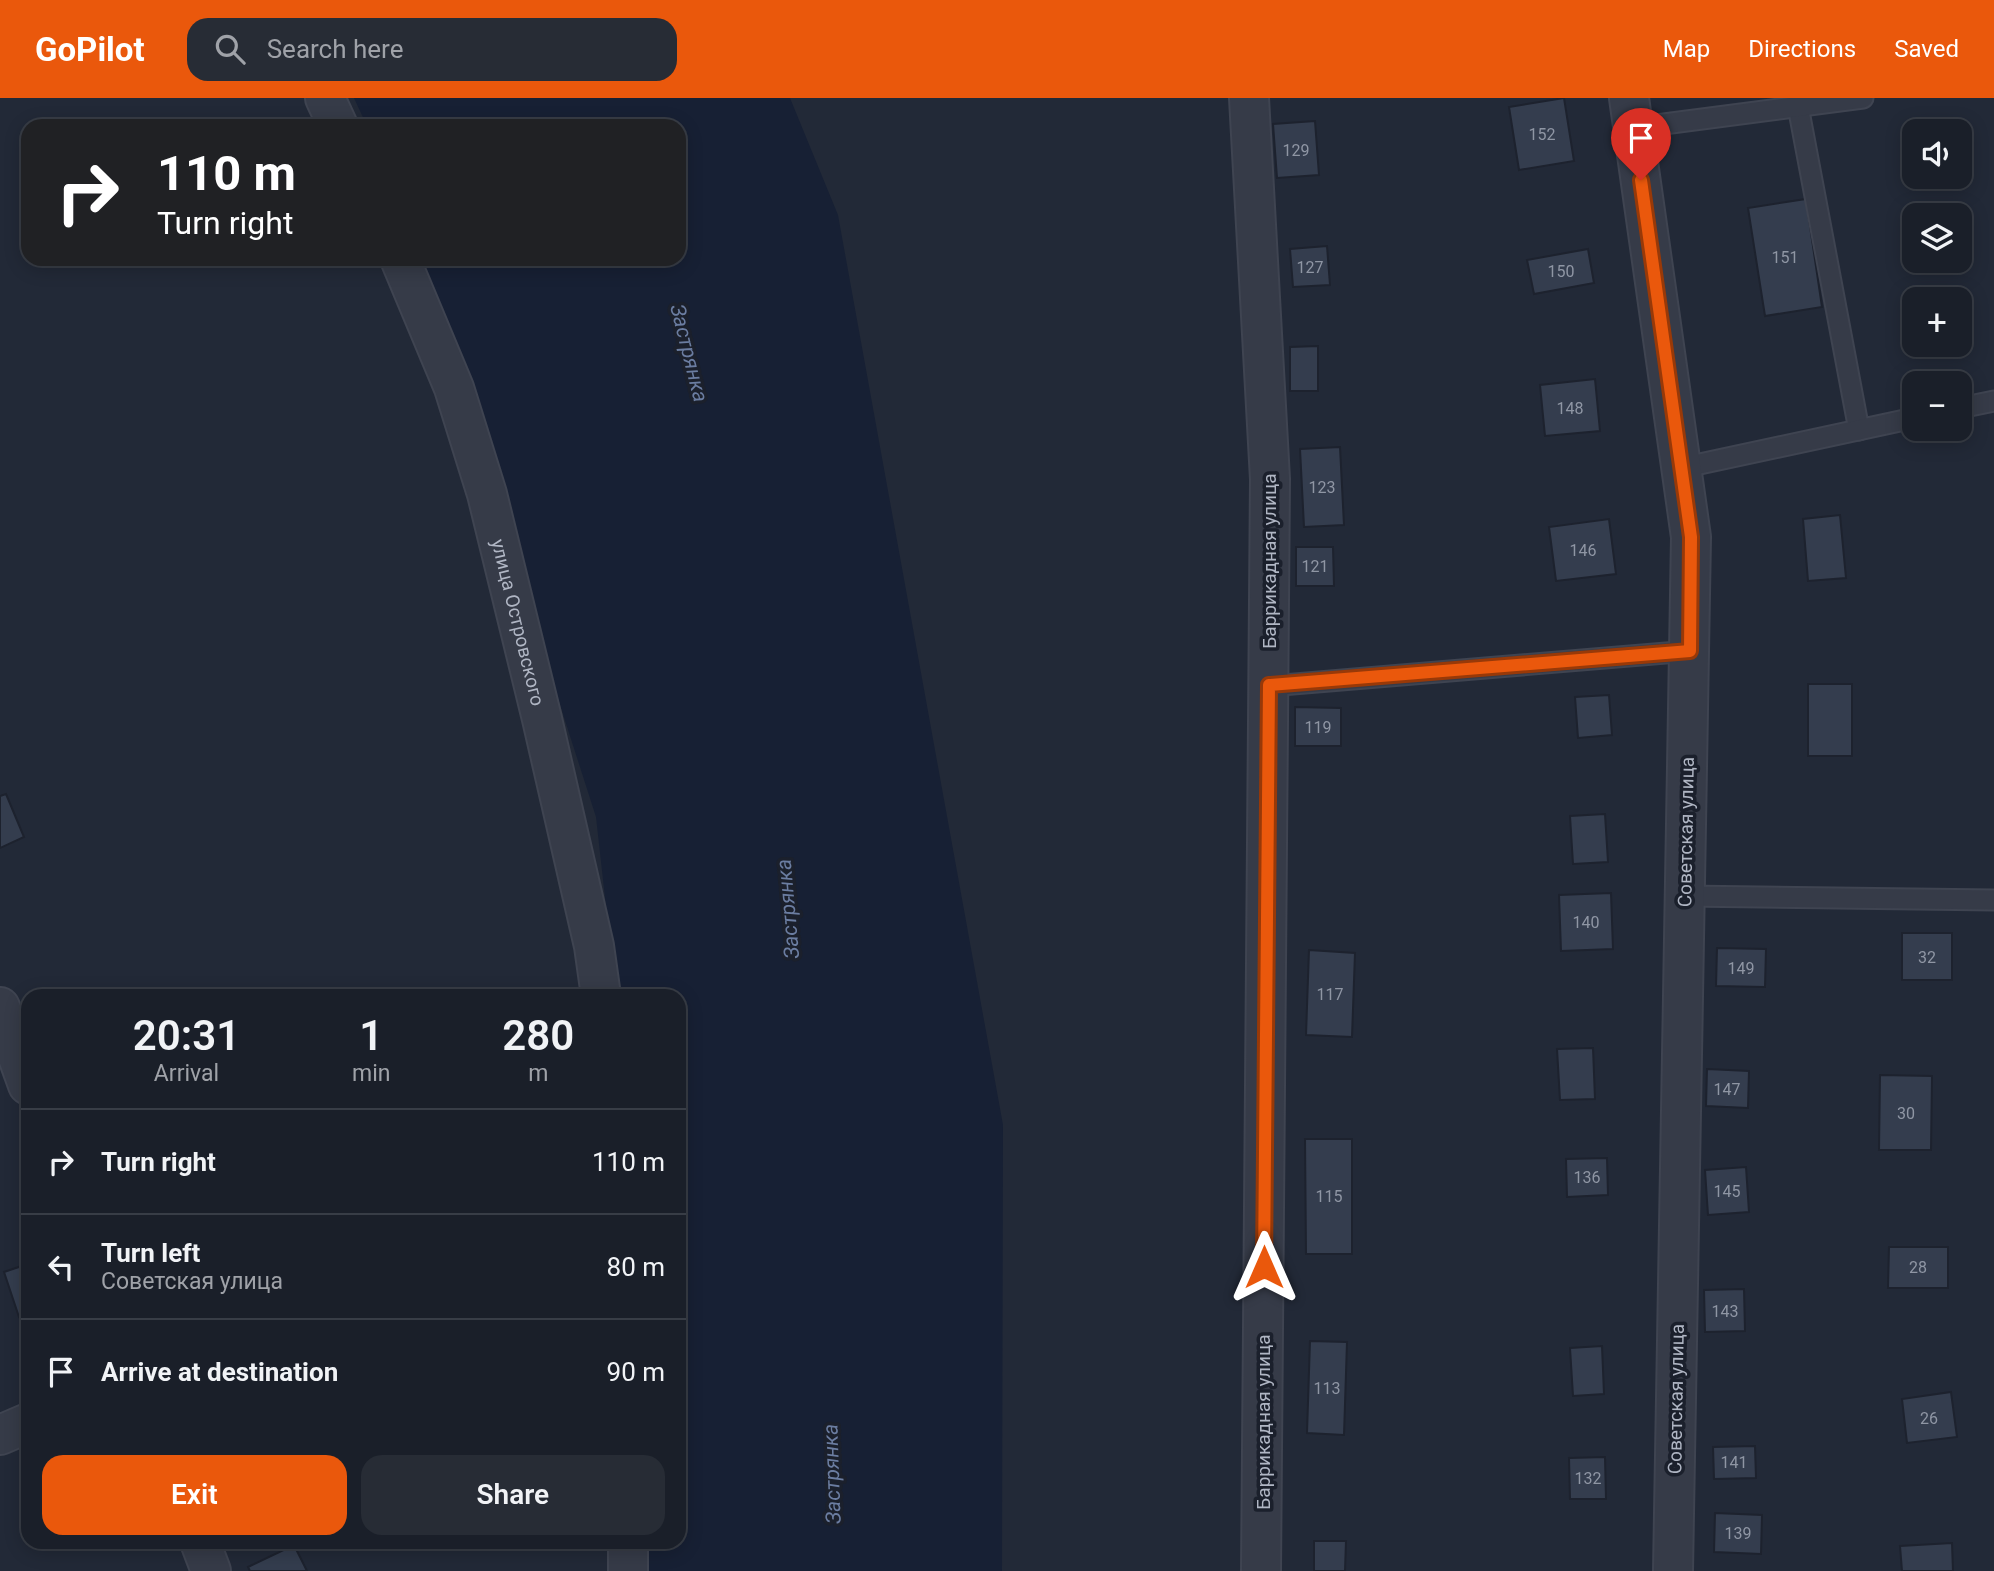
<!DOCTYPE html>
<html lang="en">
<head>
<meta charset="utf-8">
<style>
	:root { --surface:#1a1f29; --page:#272c35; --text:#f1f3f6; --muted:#9fa2a8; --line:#383d46; --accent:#ea580c }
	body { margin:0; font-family:Roboto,sans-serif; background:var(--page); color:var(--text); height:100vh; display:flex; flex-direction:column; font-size:26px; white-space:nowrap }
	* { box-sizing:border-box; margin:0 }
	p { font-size:23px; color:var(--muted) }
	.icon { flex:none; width:38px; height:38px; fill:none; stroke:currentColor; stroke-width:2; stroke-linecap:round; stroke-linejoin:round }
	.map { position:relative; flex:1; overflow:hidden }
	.side { position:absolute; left:21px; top:891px; width:665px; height:560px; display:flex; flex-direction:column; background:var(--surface); border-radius:21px; box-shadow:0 4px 18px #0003,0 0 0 2px var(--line) }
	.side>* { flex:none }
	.banner { position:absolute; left:21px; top:21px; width:665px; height:147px; border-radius:21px; box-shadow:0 4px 18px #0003,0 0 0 2px var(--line); background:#202124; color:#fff; overflow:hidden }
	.tools { position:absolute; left:1902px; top:21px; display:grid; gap:14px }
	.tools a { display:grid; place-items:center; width:70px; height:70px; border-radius:14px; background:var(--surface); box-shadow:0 4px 18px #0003,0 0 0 2px var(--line); font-size:35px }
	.pin { position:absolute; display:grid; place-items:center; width:60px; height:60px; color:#fff; margin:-72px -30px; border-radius:50% 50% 50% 0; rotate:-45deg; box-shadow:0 0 7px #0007 }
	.pin .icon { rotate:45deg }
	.me { position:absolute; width:77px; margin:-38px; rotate:0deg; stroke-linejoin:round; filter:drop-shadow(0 0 5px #0008) }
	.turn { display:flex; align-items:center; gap:24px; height:147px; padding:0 21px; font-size:32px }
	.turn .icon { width:91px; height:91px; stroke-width:2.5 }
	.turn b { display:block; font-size:49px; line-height:60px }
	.eta { display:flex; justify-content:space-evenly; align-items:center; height:119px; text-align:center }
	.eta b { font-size:42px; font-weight:600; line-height:49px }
	.cta { display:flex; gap:14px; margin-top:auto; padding:14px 21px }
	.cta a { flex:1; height:80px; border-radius:21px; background:var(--accent); color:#fff; font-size:28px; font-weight:600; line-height:80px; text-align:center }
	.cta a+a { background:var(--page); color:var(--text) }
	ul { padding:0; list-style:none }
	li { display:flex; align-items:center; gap:21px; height:105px; padding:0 21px; border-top:2px solid var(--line) }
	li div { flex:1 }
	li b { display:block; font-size:26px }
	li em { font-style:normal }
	header { display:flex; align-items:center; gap:42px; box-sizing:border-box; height:98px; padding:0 35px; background:var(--accent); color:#fff }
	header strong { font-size:33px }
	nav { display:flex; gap:38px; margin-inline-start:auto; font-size:24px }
	.search { width:490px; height:63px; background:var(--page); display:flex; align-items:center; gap:18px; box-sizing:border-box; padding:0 24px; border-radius:21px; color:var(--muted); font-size:26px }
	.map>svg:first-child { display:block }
</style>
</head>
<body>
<header>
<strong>GoPilot</strong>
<div class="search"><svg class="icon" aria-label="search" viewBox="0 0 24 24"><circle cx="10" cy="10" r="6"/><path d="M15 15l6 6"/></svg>Search here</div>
<nav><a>Map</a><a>Directions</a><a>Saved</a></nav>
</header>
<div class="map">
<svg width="1994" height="1473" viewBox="0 0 1994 1473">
	<rect width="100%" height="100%" fill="#222937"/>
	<path fill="#172034" d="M354 0H790L838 117 1003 1027 1002 1473H632L634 1444H679V898H616L596 719 417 161H679V28H367Z"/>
	<g fill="#343d4e" stroke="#1d222e" stroke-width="2">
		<path d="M1564 0 1574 63 1519 72 1509 9Z"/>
		<path d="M1315 23 1319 77 1277 80 1273 26Z"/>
		<path d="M1806 101 1822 209 1765 218 1748 110Z"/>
		<path d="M1327 148 1330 187 1293 189 1290 151Z"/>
		<path d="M1588 151 1594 185 1534 196 1527 162Z"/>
		<path d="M1318 248V293H1290V249Z"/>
		<path d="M1595 281 1600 333 1545 338 1540 287Z"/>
		<path d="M1340 349 1344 427 1304 429 1300 351Z"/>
		<path d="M1840 417 1846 480 1808 483 1803 421Z"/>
		<path d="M1609 421 1616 476 1556 483 1549 429Z"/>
		<path d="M1296 449H1333L1334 488H1296Z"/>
		<rect x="1808" y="586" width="44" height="72"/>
		<path d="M1609 597 1612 637 1578 640 1575 599Z"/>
		<path d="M1295 609 1341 610V648H1295Z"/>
		<path d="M6 696 24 739 0 750V698Z"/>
		<path d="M1605 716 1608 764 1573 766 1570 718Z"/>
		<path d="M1611 795 1613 851 1561 853 1559 797Z"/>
		<rect x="1902" y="835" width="50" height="47"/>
		<path d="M1717 850 1766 851 1765 889 1716 888Z"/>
		<path d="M1309 852 1355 855 1352 939 1306 937Z"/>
		<path d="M1593 950 1595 1001 1560 1002 1557 951Z"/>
		<path d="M1707 971 1749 973 1748 1010 1706 1008Z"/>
		<path d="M1880 977 1932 978 1931 1052H1879Z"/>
		<path d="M1305 1041H1352V1156H1306Z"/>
		<path d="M1607 1060 1608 1097 1567 1099 1566 1061Z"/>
		<path d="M1746 1069 1749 1114 1708 1117 1705 1072Z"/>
		<path d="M1889 1149H1948V1190H1888Z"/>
		<path d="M28 1166V1216L19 1219 4 1174Z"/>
		<path d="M1744 1191 1745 1233 1705 1234 1704 1192Z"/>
		<path d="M1310 1243 1347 1244 1344 1337 1307 1335Z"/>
		<path d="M1602 1248 1604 1296 1573 1298 1570 1250Z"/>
		<path d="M1951 1294 1957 1339 1907 1345 1902 1301Z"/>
		<path d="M1755 1348 1756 1380 1714 1381 1713 1349Z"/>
		<path d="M1605 1359 1606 1401H1570L1569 1360Z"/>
		<path d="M1715 1415 1762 1417 1761 1456 1714 1454Z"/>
		<path d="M1314 1443H1346L1345 1473H1314Z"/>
		<path d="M1952 1445 1953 1473H1902L1900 1448Z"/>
		<path d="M294 1447 307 1473H250L248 1469Z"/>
	</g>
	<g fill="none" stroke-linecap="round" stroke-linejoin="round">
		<defs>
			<g id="service">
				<path d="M1798 8 1859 332"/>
				<path d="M1633 30 1863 0"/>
				<path d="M1960 310 1994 303"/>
				<path d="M1681 370 1914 320"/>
				<path d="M1269 588 1690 553"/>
				<path d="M1685 798 1994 802"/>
			</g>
			<g id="minor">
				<path d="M325 0 338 28"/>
				<path d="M1249 0 1270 381 1261 1473"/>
				<path d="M1629 0 1691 439 1673 1473"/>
				<path id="s1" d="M400 161 454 290 487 396 542 621 594 848 601 898"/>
				<path d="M0 909 28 987"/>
				<path d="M0 1337 28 1325"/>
				<path d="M200 1444 211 1473"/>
				<path d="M628 1473V1444"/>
			</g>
		</defs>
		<use href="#service" stroke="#3f4451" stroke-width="23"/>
		<use href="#minor" stroke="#3f4451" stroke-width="42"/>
		<use href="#service" stroke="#363b48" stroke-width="19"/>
		<use href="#minor" stroke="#363b48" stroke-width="38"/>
	</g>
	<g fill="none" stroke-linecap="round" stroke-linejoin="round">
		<defs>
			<path id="route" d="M1264 1169 1269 587 1690 553 1691 439 1641 82"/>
		</defs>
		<use href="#route" stroke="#983908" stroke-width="18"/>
		<use href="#route" stroke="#ea580c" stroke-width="12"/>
	</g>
	<g text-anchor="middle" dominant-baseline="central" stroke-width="7" stroke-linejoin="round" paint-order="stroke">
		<g font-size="16" fill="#8f96a4">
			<text x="1542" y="36">152</text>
			<text x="1296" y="52">129</text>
			<text x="1785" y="159">151</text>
			<text x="1310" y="169">127</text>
			<text x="1561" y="173">150</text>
			<text x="1570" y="310">148</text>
			<text x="1322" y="389">123</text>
			<text x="1583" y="452">146</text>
			<text x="1315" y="468">121</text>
			<text x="1318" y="629">119</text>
			<text x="1586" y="824">140</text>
			<text x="1927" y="859">32</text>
			<text x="1741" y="870">149</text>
			<text x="1330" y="896">117</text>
			<text x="1727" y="991">147</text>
			<text x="1906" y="1015">30</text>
			<text x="1587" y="1079">136</text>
			<text x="1727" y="1093">145</text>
			<text x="1329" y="1098">115</text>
			<text x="1918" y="1169">28</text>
			<text x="1725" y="1213">143</text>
			<text x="1327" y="1290">113</text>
			<text x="1929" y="1320">26</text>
			<text x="1734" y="1364">141</text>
			<text x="1588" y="1380">132</text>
			<text x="1738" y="1435">139</text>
		</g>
		<g font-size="19" fill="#b0b6c4" stroke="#1b202c">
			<text transform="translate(1269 463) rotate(-90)">Баррикадная улица</text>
			<text stroke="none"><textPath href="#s1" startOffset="383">улица Островского</textPath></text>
			<text transform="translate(1686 734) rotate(-89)">Советская улица</text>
			<text transform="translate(1676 1301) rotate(-89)">Советская улица</text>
			<text transform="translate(1263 1324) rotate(-90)">Баррикадная улица</text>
		</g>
		<g font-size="21" font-style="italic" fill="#6b7da1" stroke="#1b202c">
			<text transform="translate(689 255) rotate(76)">Застрянка</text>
			<text transform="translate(788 811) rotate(-95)">Застрянка</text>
			<text transform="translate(832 1376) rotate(-92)">Застрянка</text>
		</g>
	</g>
</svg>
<div class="tools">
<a><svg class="icon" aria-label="sound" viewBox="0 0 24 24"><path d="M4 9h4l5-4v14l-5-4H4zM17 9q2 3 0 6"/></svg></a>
<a><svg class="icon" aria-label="layers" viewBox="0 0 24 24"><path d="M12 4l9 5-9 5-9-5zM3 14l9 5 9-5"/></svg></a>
<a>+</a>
<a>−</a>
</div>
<div class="pin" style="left:1641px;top:82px;background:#d93025"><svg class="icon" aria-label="arrive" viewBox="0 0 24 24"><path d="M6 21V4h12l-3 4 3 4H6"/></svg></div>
<svg class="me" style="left:1264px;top:1169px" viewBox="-20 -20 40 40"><path d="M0-17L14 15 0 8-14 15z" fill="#ea580c" stroke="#fff" stroke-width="4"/></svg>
<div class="banner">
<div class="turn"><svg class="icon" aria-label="right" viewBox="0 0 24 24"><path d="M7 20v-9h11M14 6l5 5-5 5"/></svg><div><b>110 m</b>Turn right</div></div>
</div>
<section class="side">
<div class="eta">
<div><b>20:31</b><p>Arrival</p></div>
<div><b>1</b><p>min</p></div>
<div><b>280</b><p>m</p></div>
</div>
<ul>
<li><svg class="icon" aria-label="right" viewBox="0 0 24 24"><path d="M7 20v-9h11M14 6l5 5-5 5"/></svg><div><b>Turn right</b></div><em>110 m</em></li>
<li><svg class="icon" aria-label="left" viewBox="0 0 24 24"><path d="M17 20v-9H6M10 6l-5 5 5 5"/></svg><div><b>Turn left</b><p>Советская улица</p></div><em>80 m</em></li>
<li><svg class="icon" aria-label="arrive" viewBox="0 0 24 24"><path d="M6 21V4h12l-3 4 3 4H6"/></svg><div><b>Arrive at destination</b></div><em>90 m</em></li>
</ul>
<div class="cta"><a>Exit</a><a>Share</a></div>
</section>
</div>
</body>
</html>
